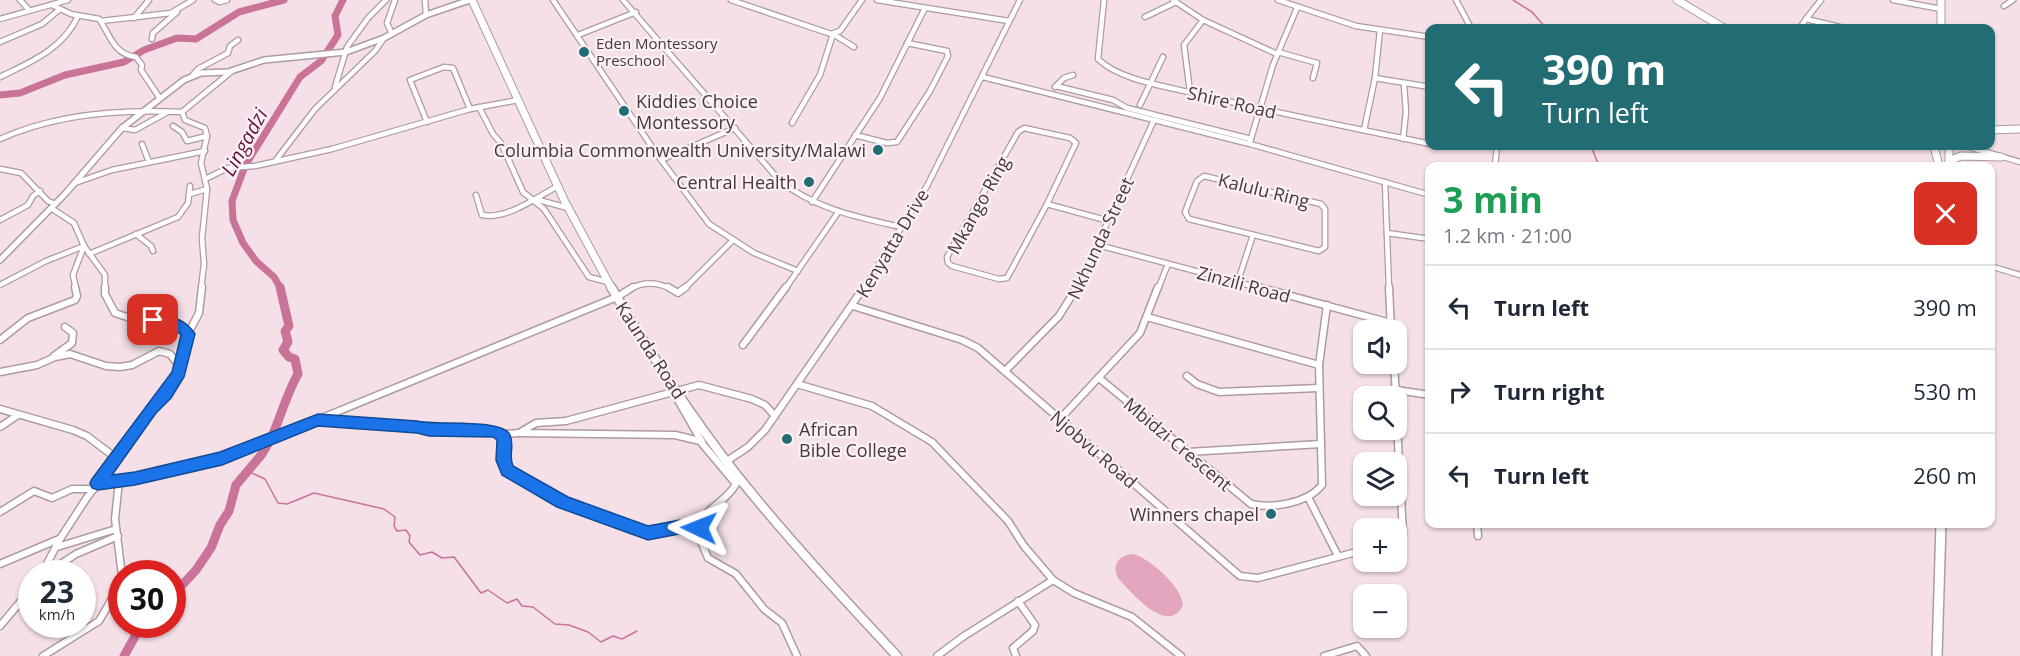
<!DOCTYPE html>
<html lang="en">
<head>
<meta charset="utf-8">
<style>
	:root { --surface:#fff; --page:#f2f2f3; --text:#1f2937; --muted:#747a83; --line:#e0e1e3 }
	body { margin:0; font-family:"Open Sans",sans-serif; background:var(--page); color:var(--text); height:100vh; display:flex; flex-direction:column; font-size:22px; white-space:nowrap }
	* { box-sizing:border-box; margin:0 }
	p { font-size:20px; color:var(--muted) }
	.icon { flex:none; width:33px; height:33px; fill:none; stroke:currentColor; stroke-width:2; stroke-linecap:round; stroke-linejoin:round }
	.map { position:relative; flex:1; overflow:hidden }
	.details { position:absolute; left:1425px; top:162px; width:570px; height:366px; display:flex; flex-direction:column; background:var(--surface); border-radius:12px; box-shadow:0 2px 4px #0004 }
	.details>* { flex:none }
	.hud { position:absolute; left:1425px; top:24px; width:570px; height:126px; border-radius:12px; box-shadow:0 2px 4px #0004; background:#226d74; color:#fff; overflow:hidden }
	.fabs { position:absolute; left:1353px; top:320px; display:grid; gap:12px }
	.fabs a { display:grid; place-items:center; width:54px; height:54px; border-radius:12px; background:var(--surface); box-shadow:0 2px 4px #0004; font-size:30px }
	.speed { position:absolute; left:18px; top:560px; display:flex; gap:12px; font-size:30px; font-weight:700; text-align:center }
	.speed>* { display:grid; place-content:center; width:78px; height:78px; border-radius:50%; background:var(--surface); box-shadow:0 2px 4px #0004; line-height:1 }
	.speed small { font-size:15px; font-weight:400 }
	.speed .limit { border:9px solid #d22; background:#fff; color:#111 }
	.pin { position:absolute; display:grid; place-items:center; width:51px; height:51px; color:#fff; margin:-26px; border-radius:12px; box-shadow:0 3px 9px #0006 }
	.me { position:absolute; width:66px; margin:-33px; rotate:272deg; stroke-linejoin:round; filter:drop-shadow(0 0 4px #0008) }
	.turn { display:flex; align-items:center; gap:21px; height:126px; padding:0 18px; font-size:27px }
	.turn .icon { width:78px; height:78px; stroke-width:2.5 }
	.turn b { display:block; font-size:42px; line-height:51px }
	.round { display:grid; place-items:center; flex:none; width:63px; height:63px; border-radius:12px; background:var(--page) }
	.head { display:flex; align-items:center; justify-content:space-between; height:102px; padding:0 18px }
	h1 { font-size:36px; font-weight:700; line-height:45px; color:#1e9e55 }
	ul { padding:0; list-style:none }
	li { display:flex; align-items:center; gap:18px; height:84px; padding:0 18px; border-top:2px solid var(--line) }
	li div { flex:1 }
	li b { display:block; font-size:22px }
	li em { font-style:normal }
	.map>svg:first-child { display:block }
</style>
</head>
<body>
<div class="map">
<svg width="2020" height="656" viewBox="0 0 2020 656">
	<rect width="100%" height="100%" fill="#f5e0e8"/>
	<path fill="#e2a7be" d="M1132 554C1148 556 1183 588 1183 605 1168 637 1131 592 1118 578 1112 565 1118 556 1132 554Z"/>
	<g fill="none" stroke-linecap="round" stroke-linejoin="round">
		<g stroke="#c97398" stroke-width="1.5">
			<path d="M1513 0 1532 12 1546 28"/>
			<path d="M1591 146 1599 166"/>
			<path d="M247 471 265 479 278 503 287 504 314 493 384 509 395 517 394 526 397 531 406 530 410 536 409 542 420 555 432 552 442 558 454 557 481 593 488 590 507 603 517 599 522 606 533 607 555 624 569 625 588 632 601 642 613 636 622 639 637 631"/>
		</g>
		<g stroke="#c97398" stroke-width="7">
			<path d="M0 95 20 93 65 75 124 62 144 50 177 38 196 39 239 12 284 0"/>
			<path d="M281 289 274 277 256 261 243 243 233 220 232 201 245 166 300 77 321 61 338 35 335 16 343 0"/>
		</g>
		<g stroke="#c97398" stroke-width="9">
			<path d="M272 436C281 416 287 393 298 374L295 359 289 357 283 350 288 342 285 331 289 326 280 287"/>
			<path d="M172 596 196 570 211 548 220 525 229 511 236 485 262 454 271 439"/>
			<path d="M124 656 142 624"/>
		</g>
		<defs>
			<g id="minor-far1">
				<path d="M20 0 29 10"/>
				<path d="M215 0 220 2 227 0"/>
				<path d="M425 0 426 15"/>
				<path d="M553 0 656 153 709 224 754 253 798 271"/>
				<path d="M623 0 779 180C815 209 857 217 901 227"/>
				<path d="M731 0 831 34 840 31 862 0"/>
				<path d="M877 0 1009 21"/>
				<path d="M1104 0 1098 59C1120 81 1171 87 1201 95 1277 113 1354 128 1430 144"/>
				<path d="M1173 0 1203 20 1277 54"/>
				<path d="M1278 0 1356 26 1430 37"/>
				<path d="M1456 0 1471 28"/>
				<path d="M1821 0 1806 19 1844 28"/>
				<path d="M1893 0 1941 9"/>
				<path d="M52 5 71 14 99 19C111 36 113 54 136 57L142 65 141 70 159 97"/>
				<path d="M2004 6 2013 0"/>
				<path d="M1145 17 1176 2"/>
				<path d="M134 18 149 0"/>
				<path d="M0 19 68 0"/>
				<path d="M101 21 171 13 193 0"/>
				<path d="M1800 28 1806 19"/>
				<path d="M392 34 387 23 395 0"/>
				<path d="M578 35 636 12"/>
				<path d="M152 39 153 33 177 12"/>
				<path d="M0 42 42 24 60 9"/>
				<path d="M1278 52 1317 63 1313 78"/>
				<path d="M192 76 198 69 228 53 230 46 238 40"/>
				<path d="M0 77C31 62 63 49 78 16"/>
				<path d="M983 77 1250 144 1430 195"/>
				<path d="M1375 78 1430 87"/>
				<path d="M1056 86 1113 100 1127 108 1251 139"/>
				<path d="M335 87 347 47 368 18 386 0"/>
				<path d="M1055 87 1064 78 1073 75"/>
				<path d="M1190 92 1184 45 1203 20"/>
				<path d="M1140 105 1163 57"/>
				<path d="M479 107 493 134 501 143 523 192 544 209 589 277 608 282"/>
				<path d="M427 122 410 80 444 67 453 68 470 109"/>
				<path d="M792 123 820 75 833 34 854 47"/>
				<path d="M173 126 182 132 187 141 207 136"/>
				<path d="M122 128 135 130 166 113"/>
				<path d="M1024 128 1070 138 1076 143 1047 204 1007 278 999 279 952 266 948 263 947 257 1018 132Z"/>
				<path d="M1364 130 1375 78 1380 30"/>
				<path d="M855 135 887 143 897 142 930 91 948 56 947 51 907 43"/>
				<path d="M0 139C55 114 122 109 182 112"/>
				<path d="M1403 139 1406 112 1404 85"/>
				<path d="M1250 142 1273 65 1297 8"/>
				<path d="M142 144 149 162"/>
				<path d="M1435 146H1449"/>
				<path d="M1966 146 2020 162"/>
				<path d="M276 160 315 109 375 51 384 38"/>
				<path d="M661 160 735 128"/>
				<path d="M1495 166 1497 146"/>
				<path d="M0 169 21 173 48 201 55 204"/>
				<path d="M1204 176 1321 204 1325 209V247L1319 251 1189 219 1185 212 1197 181Z"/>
				<path d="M205 179 228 168 255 166 332 149 470 109 518 100"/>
				<path d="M1385 182 1389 289"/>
				<path d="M75 183 112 170 205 151"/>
				<path d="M190 194 207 189"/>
				<path d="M476 195 482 215C507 220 537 197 558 186"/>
				<path d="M535 199 568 208"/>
				<path d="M812 202 880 98 925 8"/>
				<path d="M1047 204 1109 221"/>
				<path d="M51 208 74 223 84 246 105 275V289"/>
				<path d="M0 220 28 205 33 196 40 191"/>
				<path d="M1387 233 1430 239"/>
				<path d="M136 234 151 246 153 251"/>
				<path d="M1098 245 1263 289"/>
				<path d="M89 254 178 217 188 203 190 186"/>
				<path d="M1990 266 2020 275"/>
				<path d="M1238 281 1253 235"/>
				<path d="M0 285 46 261 84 246"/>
				<path d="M76 289 73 275 84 246"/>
				<path d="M201 289 204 264 202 238 207 189 201 163 207 136 205 128 185 120 182 112 232 71"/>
				<path d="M630 289C644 281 657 282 671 289"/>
				<path d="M684 289 732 241"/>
				<path d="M785 289 839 211"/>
				<path d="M863 289 927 186 1020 0"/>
				<path d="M1077 289 1154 120"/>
				<path d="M1158 289 1168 264"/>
			</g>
			<g id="minor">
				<path d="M668 287 678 293 686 287"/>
				<path d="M1258 287 1391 323"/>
				<path d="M1389 287 1391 330"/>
				<path d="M853 306 962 340 978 348 1240 576 1258 578 1364 550"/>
				<path d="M1147 317 1319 365"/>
				<path d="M188 334 199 313 202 287"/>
				<path d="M0 340 28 318 75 300 77 296 75 287"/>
				<path d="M743 345 786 287"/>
				<path d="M54 356 72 343 73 333 65 327"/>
				<path d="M1394 363 1396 396"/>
				<path d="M1005 371 1059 316 1077 287"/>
				<path d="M0 372 37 365 55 357 70 354 106 366 120 367 132 365 159 351 170 354 180 367"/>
				<path d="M1187 376 1197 384 1219 392 1318 388"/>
				<path d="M1099 378 1251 504C1272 509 1308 503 1322 485L1319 365 1327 305"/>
				<path d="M797 384 872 406 932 442 1008 521 1024 546 1053 580 1074 593 1132 617 1181 656"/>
				<path d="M1396 390 1430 395"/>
				<path d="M675 395 702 442"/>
				<path d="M1396 407 1403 533 1396 541"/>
				<path d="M0 409 73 430 87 436 116 458"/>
				<path d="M1060 419 1140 333 1158 287"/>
				<path d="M319 420 417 427 429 430 500 432C508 450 501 454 507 471L563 502 648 533 679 527 697 532 708 558 736 574 764 609 782 623 797 656"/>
				<path d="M0 427 18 415"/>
				<path d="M519 433 675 435 700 441 736 484C724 506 701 506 699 534"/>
				<path d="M502 434 519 433 536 423 566 421 699 385 752 399 765 405 775 416"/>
				<path d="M1188 452 1321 444"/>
				<path d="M727 461 748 447 765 430 864 287"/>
				<path d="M119 481 115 519 122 576"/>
				<path d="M98 483 135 479 239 452 617 297 633 287"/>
				<path d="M1308 497 1338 556"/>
				<path d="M0 512 34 491 52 498 72 489H94"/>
				<path d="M1477 524 1478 536"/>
				<path d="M57 547 116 529"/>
				<path d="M0 564 59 539"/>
				<path d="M42 573 60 539 86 499 177 377 188 334 177 323 130 318 115 313 105 294V287"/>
				<path d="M47 573 76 554 118 536"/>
				<path d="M0 626 32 588"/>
				<path d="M43 656 99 621 117 590 122 576"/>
				<path d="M937 656 964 636 1053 580"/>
				<path d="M1016 656 1013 648 1033 631 1035 625 1018 601"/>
				<path d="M1324 656 1357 646 1366 656"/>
			</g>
			<path id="tertiary" d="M0 260 65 194 122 128 184 80 201 73 228 72 264 60 346 52 384 38 426 15 470 0"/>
			<g id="secondary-far1">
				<path d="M472 0 565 202 612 289"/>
				<path d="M1941 0V28"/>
			</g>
			<path id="secondary" d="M611 287C649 352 690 415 736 474 787 538 842 597 897 656"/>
			<g id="trunk-far1">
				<path d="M1677 0 1724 28"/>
				<path d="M1990 130 2020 129"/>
				<path d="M1934 146 1939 166"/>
				<path d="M1949 146V163"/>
				<path d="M1949 161 1961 156 2001 157"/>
			</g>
			<path id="trunk" d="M1937 656 1941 524"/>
		</defs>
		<use href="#minor-far1" stroke="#ae9ba2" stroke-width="7"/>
		<use href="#minor" stroke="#ae9ba2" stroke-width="9"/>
		<use href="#tertiary" stroke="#ae9ba2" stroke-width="8"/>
		<use href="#secondary-far1" stroke="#ae9ba2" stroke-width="9"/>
		<use href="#secondary" stroke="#ae9ba2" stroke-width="11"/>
		<use href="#trunk-far1" stroke="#ae9ba2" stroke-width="9"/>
		<use href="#trunk" stroke="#ae9ba2" stroke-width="12"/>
		<use href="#minor-far1" stroke="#fff" stroke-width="4.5"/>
		<use href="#minor" stroke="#fff" stroke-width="6"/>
		<use href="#tertiary" stroke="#fff" stroke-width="5"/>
		<use href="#secondary-far1" stroke="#fff" stroke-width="7"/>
		<use href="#secondary" stroke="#fff" stroke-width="8"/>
		<use href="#trunk-far1" stroke="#fff" stroke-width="7"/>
		<use href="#trunk" stroke="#fff" stroke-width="9"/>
	</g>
	<path fill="#1a73e8" stroke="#114b97" stroke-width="1.5" d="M153 315C171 317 184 317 195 334L184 377 171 398 156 413 112 475 135 472 220 452 318 414 417 421C436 426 503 418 510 435 515 446 508 455 513 466L568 497 648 526 680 520 692 524 699 521 704 523 707 534 704 539 699 541 679 534 648 540 557 507 502 475 496 460 497 440 493 437 429 436 417 433 318 426 222 465 135 485 98 490 92 488 90 483 92 479 172 372 181 335 174 328 148 324 146 320Z"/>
	<g fill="#226d74" stroke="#fdf0f5" stroke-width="2">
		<circle cx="584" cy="52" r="6"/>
		<circle cx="624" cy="111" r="6"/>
		<circle cx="878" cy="150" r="6"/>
		<circle cx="809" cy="182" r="6"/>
		<circle cx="787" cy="439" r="6"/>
		<circle cx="1271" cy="514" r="6"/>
	</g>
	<g text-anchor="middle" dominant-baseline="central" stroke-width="4.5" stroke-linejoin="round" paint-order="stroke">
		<g font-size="15" fill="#423a3d" stroke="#fdf0f5" text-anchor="start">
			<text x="596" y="43">Eden Montessory<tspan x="596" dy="17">Preschool</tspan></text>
		</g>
		<g font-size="18" fill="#423a3d" stroke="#fdf0f5" text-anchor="end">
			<text x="636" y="101" text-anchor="start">Kiddies Choice<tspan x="636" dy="21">Montessory</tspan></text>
			<text x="866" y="150">Columbia Commonwealth University/Malawi</text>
			<text x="797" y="182">Central Health</text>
			<text x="799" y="429" text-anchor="start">African<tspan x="799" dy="21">Bible College</tspan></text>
			<text x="1259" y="514">Winners chapel</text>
		</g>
		<g font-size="18" fill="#423a3d" stroke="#fdf0f5">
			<text transform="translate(1232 102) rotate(13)">Shire Road</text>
			<text transform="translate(1264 190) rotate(14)">Kalulu Ring</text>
			<text transform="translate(978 205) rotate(-61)">Mkango Ring</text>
			<text transform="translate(1100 238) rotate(-65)">Nkhunda Street</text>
			<text transform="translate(892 243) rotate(-59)">Kenyatta Drive</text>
			<text transform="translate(1244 284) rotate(15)">Zinzili Road</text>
			<text transform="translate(651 350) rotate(57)">Kaunda Road</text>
			<text transform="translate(1178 444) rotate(40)">Mbidzi Crescent</text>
			<text transform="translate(1094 449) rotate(41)">Njobvu Road</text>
		</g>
		<g font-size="20" font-style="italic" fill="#61133c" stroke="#fdf0f5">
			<text transform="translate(244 142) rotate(-61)">Lingadzi</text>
		</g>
	</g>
</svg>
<div class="fabs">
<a><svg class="icon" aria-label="sound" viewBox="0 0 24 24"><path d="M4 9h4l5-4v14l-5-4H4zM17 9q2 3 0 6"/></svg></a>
<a><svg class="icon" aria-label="search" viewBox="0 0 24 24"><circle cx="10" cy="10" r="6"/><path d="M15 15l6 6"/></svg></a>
<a><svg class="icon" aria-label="layers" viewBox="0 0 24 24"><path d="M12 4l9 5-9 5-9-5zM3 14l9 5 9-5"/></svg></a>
<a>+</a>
<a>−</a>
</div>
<div class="speed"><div>23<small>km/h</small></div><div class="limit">30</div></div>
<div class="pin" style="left:153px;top:320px;background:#d93025"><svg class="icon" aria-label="arrive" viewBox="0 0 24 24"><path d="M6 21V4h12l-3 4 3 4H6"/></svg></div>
<svg class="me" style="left:699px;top:528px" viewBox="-20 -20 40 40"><path d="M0-17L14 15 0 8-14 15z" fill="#1a73e8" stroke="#fff" stroke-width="4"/></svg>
<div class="hud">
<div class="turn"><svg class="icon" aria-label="left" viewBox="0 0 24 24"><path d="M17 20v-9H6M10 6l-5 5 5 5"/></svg><div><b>390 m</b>Turn left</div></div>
</div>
<section class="details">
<div class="head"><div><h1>3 min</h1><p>1.2 km · 21:00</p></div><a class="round" style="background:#d93025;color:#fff"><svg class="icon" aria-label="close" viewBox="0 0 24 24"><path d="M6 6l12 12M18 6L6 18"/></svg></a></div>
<ul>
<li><svg class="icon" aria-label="left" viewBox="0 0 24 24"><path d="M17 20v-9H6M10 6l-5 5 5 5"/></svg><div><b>Turn left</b></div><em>390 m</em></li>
<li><svg class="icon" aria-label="right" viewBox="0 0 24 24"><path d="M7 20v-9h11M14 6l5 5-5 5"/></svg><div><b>Turn right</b></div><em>530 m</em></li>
<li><svg class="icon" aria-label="left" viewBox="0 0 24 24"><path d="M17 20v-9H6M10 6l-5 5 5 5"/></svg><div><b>Turn left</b></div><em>260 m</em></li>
</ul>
</section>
</div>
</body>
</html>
